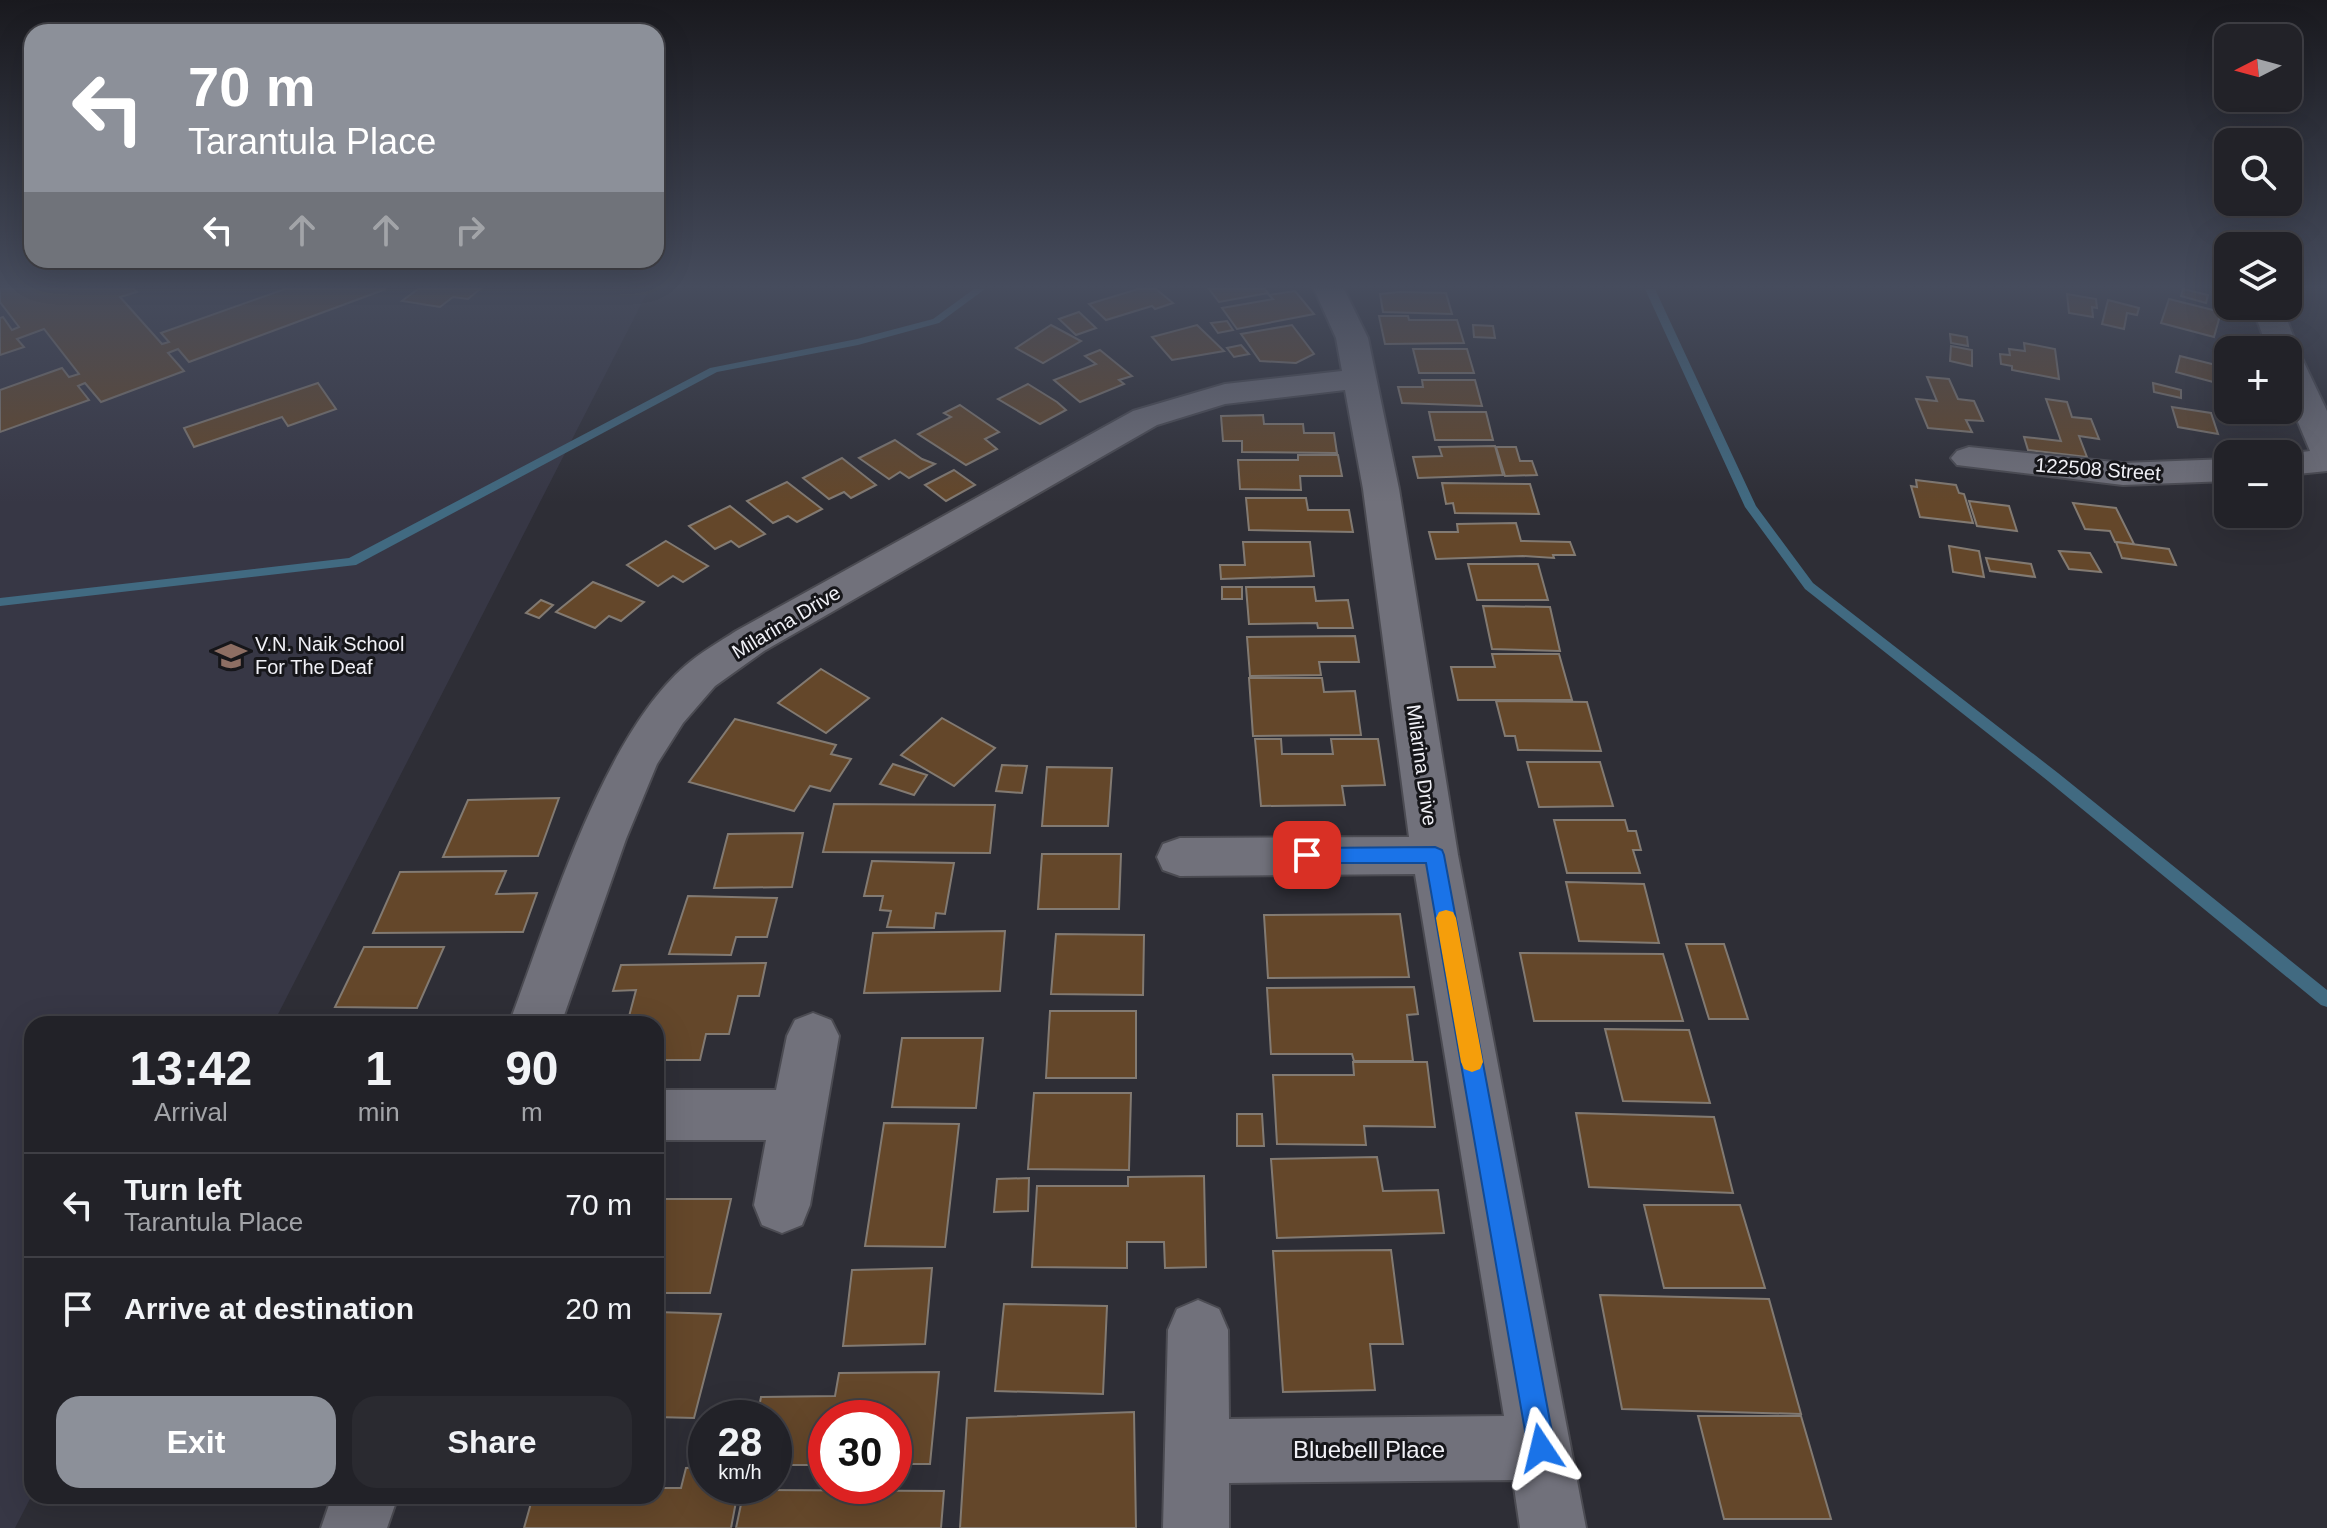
<!DOCTYPE html>
<html lang="en">
<head>
<meta charset="utf-8">
<style>
	:root { --surface:#222228; --page:#2a2a30; --text:#f1f3f6; --muted:#a2a4a8; --line:#3f3f45; --accent:#8c9099 }
	body { margin:0; font-family:Helvetica,sans-serif; background:var(--page); color:var(--text); height:100vh; display:flex; flex-direction:column; font-size:30px; white-space:nowrap }
	* { box-sizing:border-box; margin:0 }
	p { font-size:26px; color:var(--muted) }
	.icon { flex:none; width:44px; height:44px; fill:none; stroke:currentColor; stroke-width:2; stroke-linecap:round; stroke-linejoin:round }
	.map { position:relative; flex:1; overflow:hidden }
	.sheet { position:absolute; left:24px; top:1016px; width:640px; height:488px; display:flex; flex-direction:column; background:var(--surface); border-radius:24px; box-shadow:0 8px 32px #0002,0 0 0 2px var(--line) }
	.sheet>* { flex:none }
	.banner { position:absolute; left:24px; top:24px; width:640px; height:244px; border-radius:24px; box-shadow:0 8px 32px #0002,0 0 0 2px var(--line); background:#8c9099; color:#fff; overflow:hidden }
	.needle { width:52px; rotate:264deg }
	.tools { position:absolute; left:2214px; top:24px; display:grid; gap:16px }
	.tools a { display:grid; place-items:center; width:88px; height:88px; border-radius:16px; background:var(--surface); box-shadow:0 8px 32px #0002,0 0 0 2px var(--line); font-size:40px }
	.speed { position:absolute; left:688px; top:1400px; display:flex; gap:16px; font-size:40px; font-weight:700; text-align:center }
	.speed>* { display:grid; place-content:center; width:104px; height:104px; border-radius:50%; background:var(--surface); box-shadow:0 8px 32px #0002,0 0 0 2px var(--line); line-height:1 }
	.speed small { font-size:20px; font-weight:400 }
	.speed .limit { border:12px solid #d22; background:#fff; color:#111 }
	.pin { position:absolute; display:grid; place-items:center; width:68px; height:68px; color:#fff; margin:-34px; border-radius:16px; box-shadow:0 4px 12px #0006 }
	.me { position:absolute; width:88px; margin:-44px; rotate:350deg; stroke-linejoin:round; filter:drop-shadow(0 0 6px #0008) }
	.turn { display:flex; align-items:center; gap:28px; height:168px; padding:0 32px; font-size:36px }
	.turn .icon { width:104px; height:104px; stroke-width:2.5 }
	.turn b { display:block; font-size:56px; line-height:68px }
	.lanes { display:flex; align-items:center; height:76px; padding:0 32px; background:#0003; justify-content:center; gap:40px; direction:ltr }
	.lanes .off { opacity:.35 }
	.eta { display:flex; justify-content:space-evenly; align-items:center; height:136px; text-align:center }
	.eta b { font-size:48px; font-weight:700; line-height:56px }
	.cta { display:flex; gap:16px; margin-top:auto; padding:16px 32px }
	.cta a { flex:1; height:92px; border-radius:24px; background:var(--accent); color:#fff; font-size:32px; font-weight:700; line-height:92px; text-align:center }
	.cta a+a { background:var(--page); color:var(--text) }
	ul { padding:0; list-style:none }
	li { display:flex; align-items:center; gap:24px; height:104px; padding:0 32px; border-top:2px solid var(--line) }
	li div { flex:1 }
	li b { display:block; font-size:30px }
	li em { font-style:normal }
	.map>svg:first-child { display:block }
</style>
</head>
<body>
<div class="map">
<svg width="2327" height="1528" viewBox="0 0 2327 1528">
	<rect width="100%" height="100%" fill="#2e2e36"/>
	<path fill="#373745" d="M0 289H649L273 1024H32V1495L15 1528H0Z"/>
	<g fill="none" stroke-linecap="round" stroke-linejoin="round">
		<g fill="#416a81" fill-rule="evenodd">
			<path d="M974 289H985L939 323 858 345 717 372 356 565 0 606V598L349 558 710 368 857 339 933 319Z"/>
			<path d="M1645 289H1655L1756 506 1813 583 2058 773 2327 990V1007L2321 1005 2048 781 1805 589 1745 507Z"/>
		</g>
	</g>
	<g fill="#64472a" stroke="#827a72" stroke-width="2">
		<path d="M0 289H134L137 292 120 297 162 344 169 342 161 333 285 289H386L189 362 178 349 168 353 184 371 101 402 85 383 78 386 89 400 0 432V390L62 368 69 377 79 374 44 329 17 339 24 347 0 355V318L3 317 12 330 19 327 0 302Z"/>
		<path d="M418 289H480L468 299 453 297 440 307 402 301Z"/>
		<path d="M1138 289H1156L1173 303 1155 309 1152 306 1106 320 1089 304Z"/>
		<path d="M1209 289H1265L1268 293 1219 302Z"/>
		<path d="M2183 289 2208 295 2206 303 2181 296Z"/>
		<path d="M1295 291 1314 314 1237 329 1222 308 1273 299 1269 295Z"/>
		<path d="M1400 292 1446 293 1452 314 1383 312 1380 294Z"/>
		<path d="M2067 294 2096 299 2097 308 2092 307 2093 317 2069 313Z"/>
		<path d="M2169 299 2221 312 2214 337 2161 323Z"/>
		<path d="M2108 300 2139 308 2137 315 2127 313 2124 329 2102 324Z"/>
		<path d="M1079 312 1096 328 1076 335 1059 319Z"/>
		<path d="M1379 316H1408L1409 320H1457L1464 343 1385 344Z"/>
		<path d="M1227 321 1233 330 1218 333 1211 323Z"/>
		<path d="M1051 325 1081 341 1043 363 1016 348Z"/>
		<path d="M1197 325 1224 351 1172 360 1152 337Z"/>
		<path d="M1292 325 1314 354 1296 363 1260 361 1241 334Z"/>
		<path d="M1473 325 1493 326 1495 338 1474 337Z"/>
		<path d="M1950 334 1967 337 1968 346 1951 343Z"/>
		<path d="M2024 343 2055 349 2059 379 2012 370V366L2001 364 2000 354 2010 355 2009 349 2025 351Z"/>
		<path d="M1241 345 1249 354 1234 357 1227 348Z"/>
		<path d="M1951 346 1972 350V366L1950 361Z"/>
		<path d="M1413 349H1467L1474 373H1419Z"/>
		<path d="M1100 350 1132 376 1119 380 1124 384 1080 402 1054 380 1096 364 1085 356Z"/>
		<path d="M2180 356 2216 365 2213 382 2176 372Z"/>
		<path d="M1927 377 1949 379 1958 399 1974 401 1983 421 1966 420 1972 432 1928 428 1916 399 1937 401Z"/>
		<path d="M1422 380H1475L1482 406 1402 403 1398 387H1423Z"/>
		<path d="M318 383 336 409 288 426 282 417 194 447 184 428Z"/>
		<path d="M2153 383 2181 390V398L2154 392Z"/>
		<path d="M1028 384 1057 402 1066 410 1040 424 998 399Z"/>
		<path d="M2046 399 2067 402 2072 417 2091 419 2099 439 2079 436 2087 457 2028 450 2024 437 2061 441Z"/>
		<path d="M960 405 999 432 985 439 997 449 966 465 918 434 951 417 944 413Z"/>
		<path d="M2172 407 2211 413 2218 434 2178 427Z"/>
		<path d="M1429 412H1486L1493 440H1435Z"/>
		<path d="M1263 415 1264 424H1303L1304 433H1334L1337 453 1242 452V441H1223L1221 416Z"/>
		<path d="M895 440 922 459 935 464 909 478 900 472 889 479 859 458Z"/>
		<path d="M1495 446 1503 475 1418 478 1413 457 1442 456 1439 447Z"/>
		<path d="M1496 447H1516L1520 461H1532L1537 475 1505 476Z"/>
		<path d="M1298 455H1338L1342 476H1300L1301 490 1240 489 1238 460H1298Z"/>
		<path d="M842 458 876 485 851 498 844 492 829 499 803 478Z"/>
		<path d="M954 470 975 485 946 501 925 485Z"/>
		<path d="M1916 480 1956 485 1959 493 1964 494 1973 523 1920 517 1911 486 1917 487Z"/>
		<path d="M787 482 822 509 797 522 788 516 773 523 747 501Z"/>
		<path d="M1442 483 1530 484 1539 514 1455 513 1453 503 1446 504Z"/>
		<path d="M1246 498H1306L1308 510H1349L1353 532 1249 530Z"/>
		<path d="M1969 501 2009 506 2017 531 1977 526Z"/>
		<path d="M2073 503 2116 508 2134 544 2115 542 2110 531 2085 529Z"/>
		<path d="M730 506 765 534 739 547 731 541 715 549 689 526Z"/>
		<path d="M1516 523 1521 541 1570 542 1575 555H1553L1554 558 1523 556 1436 559 1429 532H1458L1457 524Z"/>
		<path d="M666 541 696 559 708 566 683 582 673 576 658 586 627 565Z"/>
		<path d="M1243 542H1310L1314 576 1221 579 1220 565H1245Z"/>
		<path d="M2116 542 2169 549 2176 565 2122 558Z"/>
		<path d="M1949 546 1979 551 1984 577 1953 572Z"/>
		<path d="M2059 551 2090 553 2101 572 2069 569Z"/>
		<path d="M1986 558 2031 564 2035 577 1990 571Z"/>
		<path d="M1468 564H1538L1548 600H1477Z"/>
		<path d="M593 582 644 602 621 621 609 616 595 628 556 612Z"/>
		<rect x="1222" y="587" width="20" height="12"/>
		<path d="M1246 587H1314L1316 601 1348 600 1353 628H1318L1317 623 1249 624Z"/>
		<path d="M541 600 553 605 539 618 526 613Z"/>
		<path d="M1483 606 1550 607 1560 651 1492 649Z"/>
		<path d="M1355 636 1359 662H1319L1321 675 1250 676 1247 637Z"/>
		<path d="M1492 654H1559L1572 700H1458L1451 667H1495Z"/>
		<path d="M821 669 869 698 826 733 778 703Z"/>
		<path d="M1249 678H1322L1324 692 1355 691 1361 735 1253 736Z"/>
		<path d="M1496 701 1587 702 1601 751 1518 750 1515 736H1505Z"/>
		<path d="M942 718 995 748 954 786 901 755Z"/>
		<path d="M735 719 836 745 831 754 851 759 830 791 810 786 794 811 689 782Z"/>
		<path d="M1255 739H1281L1282 754H1333L1331 739H1378L1385 785 1342 786 1345 805 1261 806Z"/>
		<path d="M1527 762H1600L1613 806 1539 807Z"/>
		<path d="M893 764 927 775 914 795 880 784Z"/>
		<path d="M1002 765 1027 766 1022 793 996 791Z"/>
		<path d="M1047 767 1112 768 1108 826H1042Z"/>
		<path d="M559 798 538 856 443 857 468 800Z"/>
		<path d="M834 804 995 805 990 853 823 852Z"/>
		<path d="M1554 820H1625L1628 831H1636L1641 850H1633L1640 873H1567Z"/>
		<path d="M803 833 792 887 714 888 728 834Z"/>
		<path d="M1042 854H1121L1119 909H1038Z"/>
		<path d="M872 861 954 863 945 914 936 913 934 928 887 927 891 911 880 910 883 896H864Z"/>
		<path d="M506 871 496 894 537 893 523 932 373 933 400 872Z"/>
		<path d="M1566 882 1644 884 1659 943 1579 941Z"/>
		<path d="M688 896 777 898 767 937H736L731 955 669 954Z"/>
		<path d="M1400 914 1409 977 1268 978 1264 915Z"/>
		<path d="M1005 931 1000 991 864 993 873 933Z"/>
		<path d="M1056 934 1144 935 1143 995 1051 994Z"/>
		<path d="M1686 944H1724L1748 1019H1709Z"/>
		<path d="M364 947H444L417 1008 335 1007Z"/>
		<path d="M1520 953 1663 954 1683 1021H1534Z"/>
		<path d="M766 963 759 996H738L729 1034H706L700 1060H656V1024H627L636 990 613 991 621 965Z"/>
		<path d="M1414 987 1418 1014 1407 1015 1413 1061H1354L1352 1054H1271L1267 988Z"/>
		<path d="M1050 1011H1136V1078H1046Z"/>
		<path d="M1605 1029 1689 1030 1710 1103 1623 1101Z"/>
		<path d="M902 1038H983L976 1108 892 1107Z"/>
		<path d="M1353 1062H1427L1435 1127 1364 1126 1366 1145 1277 1144 1273 1075H1354Z"/>
		<path d="M1034 1093H1131L1129 1170 1028 1169Z"/>
		<path d="M1576 1113 1714 1117 1733 1193 1589 1187Z"/>
		<path d="M1237 1114H1262L1264 1146H1237Z"/>
		<path d="M884 1123 959 1124 945 1247 865 1246Z"/>
		<path d="M1377 1157 1383 1191 1438 1190 1444 1233 1277 1238 1271 1159Z"/>
		<path d="M1204 1176 1206 1267 1165 1268 1164 1242H1127V1268L1032 1267 1037 1186H1128V1177Z"/>
		<path d="M1029 1178 1028 1211 994 1212 997 1179Z"/>
		<path d="M656 1199H731L710 1293H656Z"/>
		<path d="M1644 1205H1740L1765 1288H1664Z"/>
		<path d="M1391 1250 1403 1344H1370L1375 1390 1283 1392 1273 1251Z"/>
		<path d="M932 1268 925 1344 843 1346 852 1270Z"/>
		<path d="M1600 1295 1769 1299 1801 1414 1622 1409Z"/>
		<path d="M1004 1304 1107 1306 1103 1394 995 1391Z"/>
		<path d="M656 1312 721 1314 694 1418 656 1417Z"/>
		<path d="M939 1372 930 1464H894V1418H826V1465H774V1418H757L761 1397 835 1396 839 1373Z"/>
		<path d="M1134 1412 1136 1528H960L967 1418Z"/>
		<path d="M1698 1416H1801L1831 1519H1724Z"/>
		<path d="M706 1467V1486H739L731 1528H524L533 1496H656V1488H681L686 1468Z"/>
		<path d="M744 1490 944 1491 941 1528H736Z"/>
		<path d="M103 1496H207L203 1505H99Z"/>
	</g>
	<g fill="none" stroke-linecap="round" stroke-linejoin="round">
		<defs>
			<g id="minor">
				<path d="M1314 289H1344L1368 338 1399 489 1458 855 1586 1528H1520L1513 1480 1229 1483V1528H1163L1168 1330 1177 1309 1198 1300 1219 1309 1228 1330 1229 1419 1504 1416 1415 874 1180 876 1163 870 1157 857 1163 844 1180 838 1409 837 1363 489 1345 390 1225 404 1157 425 764 651 715 686 683 723 657 764 626 839 561 1024H509C549 919 601 739 685 666 700 653 719 642 736 631L1133 411 1225 384 1342 371 1336 338Z"/>
				<path d="M2252 306H2282L2299 352 2327 411V471L2288 475V454H2286L2310 451 2288 398V350H2268Z"/>
				<path d="M1969 447 2123 463 2228 459V481L2123 485 1957 465 1951 458 1957 451Z"/>
				<path d="M813 1013 831 1020 839 1036 810 1205 802 1225 782 1233 762 1225 754 1205 766 1140H656V1090H776L787 1036 795 1020Z"/>
				<path d="M332 1496H398L387 1528H321Z"/>
			</g>
		</defs>
		<use href="#minor" stroke="#4b4b52" stroke-width="4"/>
		<use href="#minor" fill="#71717b" fill-rule="evenodd"/>
	</g>
	<linearGradient id="sky" x2="0" y2="1"><stop stop-color="#19191e"/><stop offset="0.57" stop-color="#464c5d"/><stop offset="1" stop-color="#464c5d" stop-opacity="0"/></linearGradient>
	<rect width="2327" height="503" fill="url(#sky)"/>
	<path fill="#1a73e8" stroke="#114b97" stroke-width="2" d="M1435 847 1442 850 1444 855 1555 1448 1551 1457 1541 1461 1532 1457 1528 1448 1426 863H1307L1301 861 1298 855 1301 850 1307 848Z"/>
	<path fill="#f59e0b" d="M1446 910 1453 912 1456 918 1483 1062 1480 1069 1472 1072 1464 1069 1461 1062 1436 918 1439 912Z"/>
	<defs>
		<symbol id="school-bare" viewBox="-9 -9 18 18"><path d="M0-5L7-2L0 1L-7-2ZM-4 1L0 2.5L4 1V4Q0 6-4 4Z" fill="#8d6e63" stroke="#16161a" stroke-width="2.5" paint-order="stroke"/></symbol>
	</defs>
	<g fill-rule="evenodd">
		<use href="#school-bare" x="209" y="634" width="44" height="44"/>
	</g>
	<g text-anchor="middle" dominant-baseline="central" stroke-width="6" stroke-linejoin="round" paint-order="stroke">
		<g font-size="20" fill="#f1f1f7" stroke="#16161a">
			<text transform="translate(2098 469) rotate(4)">122508 Street</text>
			<text transform="translate(786 622) rotate(-31)">Milarina Drive</text>
			<text transform="translate(1422 765) rotate(82)">Milarina Drive</text>
		</g>
		<g font-size="20" fill="#f1f1f7" stroke="#16161a" text-anchor="start">
			<text x="255" y="644">V.N. Naik School<tspan x="255" dy="23">For The Deaf</tspan></text>
		</g>
		<g font-size="24" fill="#f1f1f7" stroke="#16161a">
			<text x="1369" y="1449">Bluebell Place</text>
		</g>
	</g>
</svg>
<div class="tools">
<a><svg class="needle" viewBox="-14 -14 28 28"><path d="M0-13l5 13h-10z" fill="#e53935"/><path d="M0 13l5-13h-10z" fill="#a2a4a8"/></svg></a>
<a><svg class="icon" aria-label="search" viewBox="0 0 24 24"><circle cx="10" cy="10" r="6"/><path d="M15 15l6 6"/></svg></a>
<a><svg class="icon" aria-label="layers" viewBox="0 0 24 24"><path d="M12 4l9 5-9 5-9-5zM3 14l9 5 9-5"/></svg></a>
<a>+</a>
<a>−</a>
</div>
<div class="speed"><div>28<small>km/h</small></div><div class="limit">30</div></div>
<div class="pin" style="left:1307px;top:855px;background:#d93025"><svg class="icon" aria-label="arrive" viewBox="0 0 24 24"><path d="M6 21V4h12l-3 4 3 4H6"/></svg></div>
<svg class="me" style="left:1541px;top:1448px" viewBox="-20 -20 40 40"><path d="M0-17L14 15 0 8-14 15z" fill="#1a73e8" stroke="#fff" stroke-width="4"/></svg>
<div class="banner">
<div class="turn"><svg class="icon" aria-label="left" viewBox="0 0 24 24"><path d="M17 20v-9H6M10 6l-5 5 5 5"/></svg><div><b>70 m</b>Tarantula Place</div></div>
<div class="lanes"><svg class="icon" aria-label="left" viewBox="0 0 24 24"><path d="M17 20v-9H6M10 6l-5 5 5 5"/></svg><svg class="icon off" aria-label="ahead" viewBox="0 0 24 24"><path d="M12 20V5M6 11l6-6 6 6"/></svg><svg class="icon off" aria-label="ahead" viewBox="0 0 24 24"><path d="M12 20V5M6 11l6-6 6 6"/></svg><svg class="icon off" aria-label="right" viewBox="0 0 24 24"><path d="M7 20v-9h11M14 6l5 5-5 5"/></svg></div>
</div>
<section class="sheet">
<div class="eta">
<div><b>13:42</b><p>Arrival</p></div>
<div><b>1</b><p>min</p></div>
<div><b>90</b><p>m</p></div>
</div>
<ul>
<li><svg class="icon" aria-label="left" viewBox="0 0 24 24"><path d="M17 20v-9H6M10 6l-5 5 5 5"/></svg><div><b>Turn left</b><p>Tarantula Place</p></div><em>70 m</em></li>
<li><svg class="icon" aria-label="arrive" viewBox="0 0 24 24"><path d="M6 21V4h12l-3 4 3 4H6"/></svg><div><b>Arrive at destination</b></div><em>20 m</em></li>
</ul>
<div class="cta"><a>Exit</a><a>Share</a></div>
</section>
</div>
</body>
</html>
